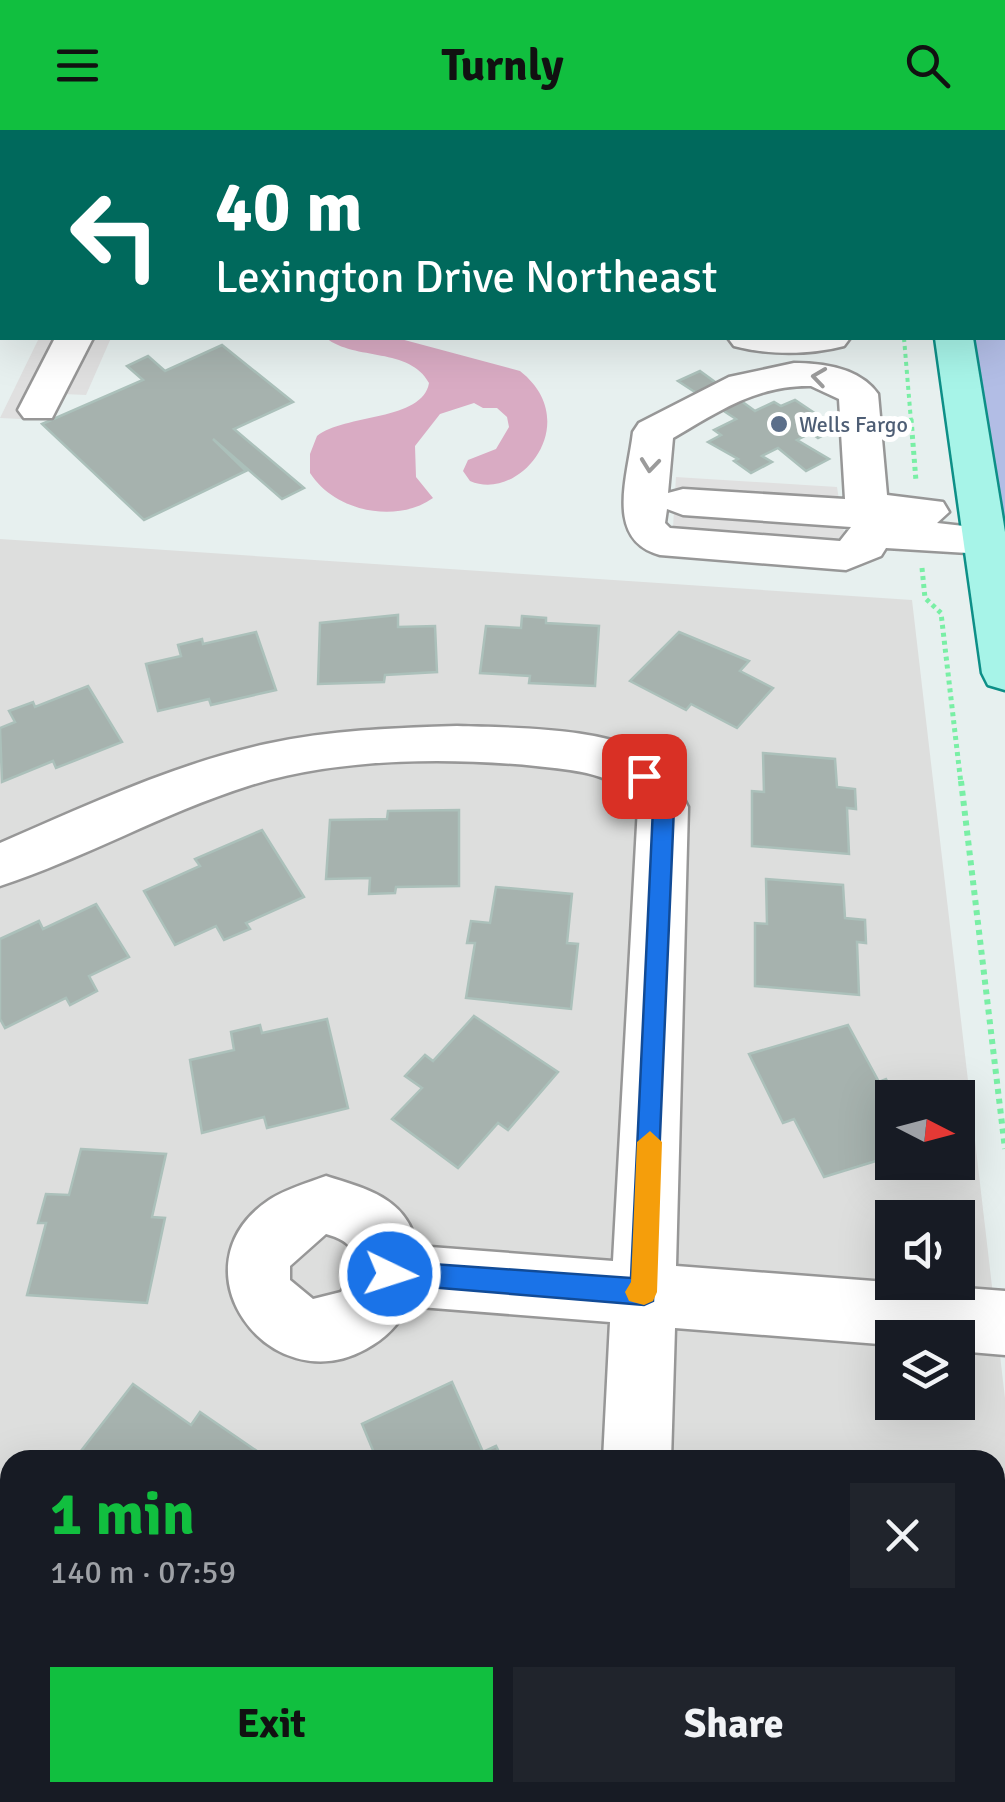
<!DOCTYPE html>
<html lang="en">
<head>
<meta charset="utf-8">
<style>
	:root { --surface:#171b24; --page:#20242c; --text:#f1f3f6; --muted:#9ea1a6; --accent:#11bf3f }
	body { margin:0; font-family:Signika,sans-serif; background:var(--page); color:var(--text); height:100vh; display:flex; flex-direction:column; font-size:38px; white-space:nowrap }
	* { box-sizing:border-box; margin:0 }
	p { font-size:32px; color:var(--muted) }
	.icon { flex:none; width:55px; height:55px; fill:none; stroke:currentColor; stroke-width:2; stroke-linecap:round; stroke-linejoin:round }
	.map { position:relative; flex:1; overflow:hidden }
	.drawer { position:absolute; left:0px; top:1320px; width:1005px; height:352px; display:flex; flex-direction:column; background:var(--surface); border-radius:30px 30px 0 0; box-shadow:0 10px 40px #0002 }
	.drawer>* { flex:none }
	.hud { position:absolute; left:0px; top:0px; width:1005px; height:210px; box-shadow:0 10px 40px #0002; background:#00695c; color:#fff; overflow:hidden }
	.needle { width:65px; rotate:96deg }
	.buttons { position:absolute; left:875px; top:950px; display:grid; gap:20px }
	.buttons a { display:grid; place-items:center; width:100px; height:100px; border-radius:0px; background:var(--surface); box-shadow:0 10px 40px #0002; font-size:50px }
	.pin { position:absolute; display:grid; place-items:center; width:85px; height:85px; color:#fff; margin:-42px; border-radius:20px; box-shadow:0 5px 15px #0006 }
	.me { position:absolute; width:110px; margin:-55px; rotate:94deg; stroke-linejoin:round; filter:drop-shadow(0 0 8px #0008) }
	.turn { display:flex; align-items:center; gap:35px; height:210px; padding:0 50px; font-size:45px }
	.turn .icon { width:130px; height:130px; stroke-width:2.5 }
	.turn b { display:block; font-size:70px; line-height:85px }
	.round { display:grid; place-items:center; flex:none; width:105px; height:105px; border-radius:0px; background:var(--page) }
	.overview { display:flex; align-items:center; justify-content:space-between; height:170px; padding:0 50px }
	h1 { font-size:60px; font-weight:700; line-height:75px; color:var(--accent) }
	.button { display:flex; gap:20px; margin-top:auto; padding:20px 50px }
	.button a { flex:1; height:115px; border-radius:0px; background:var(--accent); color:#111; font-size:40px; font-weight:700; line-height:115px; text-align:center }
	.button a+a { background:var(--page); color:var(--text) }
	header { display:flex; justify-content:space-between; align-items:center; height:130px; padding:0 50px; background:var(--accent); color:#111; font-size:45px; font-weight:700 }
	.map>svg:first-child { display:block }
</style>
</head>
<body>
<header><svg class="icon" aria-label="menu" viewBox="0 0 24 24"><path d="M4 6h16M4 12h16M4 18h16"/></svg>Turnly<svg class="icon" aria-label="search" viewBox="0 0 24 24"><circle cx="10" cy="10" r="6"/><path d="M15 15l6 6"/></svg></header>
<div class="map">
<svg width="1005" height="1672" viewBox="0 0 1005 1672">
	<rect width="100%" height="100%" fill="#e7f0ef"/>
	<path fill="#dddedd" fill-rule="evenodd" d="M0 409 912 470 1005 1268V1672H0ZM892 968H958V1032H892ZM892 1088H958V1152H892ZM892 1208H958V1272H892ZM10 1330H995V1662H10Z"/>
	<path fill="#b2bde5" d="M929 0H1005V543L954 208H1002V2Z"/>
	<g fill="#e0e0e0">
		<path d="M39 208H111L86 265 63 264 56 279 41 290 0 288Z"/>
		<path d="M676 347 837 357 845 409 673 398Z"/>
	</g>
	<path fill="#d9abc3" d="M326 208H397L520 241C585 292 520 373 470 351L463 341 468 330 496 319 509 297 507 287 497 278H483L474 273 440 284 415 316 416 347 433 368C397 394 335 382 310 343V324L317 306C344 284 423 291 429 253 410 217 355 231 326 208Z"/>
	<g fill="#a6b2ae" stroke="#abc0ba" stroke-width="2.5">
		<path d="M222 215 293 272 234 299 304 358 282 369 213 309 246 341 144 390 42 294 143 250 127 236 148 226 165 241Z"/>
		<path d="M700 241 755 281 774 272 781 276 795 270 837 298 818 308 811 303 797 310 829 329 806 341 778 318 762 326 772 332 751 343 734 331 738 329 708 312 721 305 714 300 736 289 678 251Z"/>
		<path d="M398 485V497L435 496 437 542 385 545 384 552 318 554 320 493Z"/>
		<path d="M522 486 546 488V493L599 496 595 556 529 553 530 546 480 543 486 496 521 498Z"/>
		<path d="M256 502 276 560 211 575 209 569 158 581 146 534 181 526 178 515 202 509 203 514Z"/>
		<path d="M679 502 749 531 740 541 773 558 737 598 691 574 686 580 630 551Z"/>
		<path d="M88 556 122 612 56 638 53 631 2 652 0 598 15 592 9 581 33 572 35 577Z"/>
		<path d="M763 623 835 629 837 657 855 659 856 679 847 678 849 724 752 716V661L764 662Z"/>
		<path d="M459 680V756L396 757 395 763 369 764 370 748 326 749 330 690 387 689 388 681Z"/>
		<path d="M262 700 304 767 246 793 250 799 224 810 216 796 175 815 144 761 200 736 195 729Z"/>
		<path d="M766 749 843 755 845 788 865 790 866 813 857 812 859 865 755 856V793L767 794Z"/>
		<path d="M496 757 572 764 567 813 578 814 571 879 466 868 475 813H467L471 791 490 793Z"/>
		<path d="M96 774 129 827 89 846 97 861 70 875 66 868 5 898 0 889V809L39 791 43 799Z"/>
		<path d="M474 886 558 942 508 1000 498 993 458 1038 392 989 422 958 405 946 425 925 433 931Z"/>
		<path d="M327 889 348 978 267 998 264 987 202 1003 190 930 234 920 231 902 260 895 262 903Z"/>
		<path d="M848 895 879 952 886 949 896 968 892 976 880 980 892 1004V1026L824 1047 794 989 783 993 749 924Z"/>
		<path d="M81 1019 166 1024 152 1087 165 1088 147 1173 27 1165 46 1093H38L46 1064 69 1065Z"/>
		<path d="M452 1252 483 1322 496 1316 503 1330H377L362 1294Z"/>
		<path d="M133 1254 191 1295 200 1282 270 1330H74Z"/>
		<path d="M0 1490 10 1502V1646L0 1657Z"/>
		<path d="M67 1662H112L119 1672H58Z"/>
		<path d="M331 1662H479L478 1672H330Z"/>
		<rect x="764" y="1662" width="114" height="10"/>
	</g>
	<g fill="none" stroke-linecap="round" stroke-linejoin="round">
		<defs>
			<g id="minor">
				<path d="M152 0H206L207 2H151Z"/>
				<rect x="402" y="0" width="32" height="2"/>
				<path d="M528 0H570L571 2H530Z"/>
				<rect x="635" y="0" width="32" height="2"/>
				<rect x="0" y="50" width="2" height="20"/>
				<path d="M2 133V156L0 157V134Z"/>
				<path d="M55 208H93L52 288H24L18 280Z"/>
				<path d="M728 208H850L844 216C810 225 768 225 734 216Z"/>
				<path d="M794 233C823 233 860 238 878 264L887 365 943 372 949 382 937 393 999 400 1005 409 999 420 984 424 886 418 881 426 846 440 660 425C604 410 628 346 633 302L639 293 729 247ZM811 256 839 269 845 369 683 359 668 363 673 308C718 282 756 255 811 256ZM667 379 683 385 851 397 840 411 670 398 665 393Z"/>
				<path d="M457 596C511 598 624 596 664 636 675 647 681 664 688 677L676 1136 1005 1161V1225L958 1221V1208H892V1215L675 1198 671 1330H603L610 1192 407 1176C399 1196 384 1209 366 1219 269 1273 170 1137 269 1070 286 1059 307 1053 326 1046 367 1059 407 1068 417 1116L613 1131 638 677C620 642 572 640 536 636 445 627 337 628 248 656 163 683 85 728 0 756V713C86 676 174 634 266 614 329 600 393 598 457 596ZM326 1104C344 1109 354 1115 357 1135L341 1162 313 1169 290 1150V1136Z"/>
				<rect x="584" y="1662" width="78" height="10"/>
			</g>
			<g id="major">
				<path d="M913 0H945L946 2H914Z"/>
				<path d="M935 208H973L1005 402V560L988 555 982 543Z"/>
			</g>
		</defs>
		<use href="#minor" stroke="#979797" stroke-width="5"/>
		<use href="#major" stroke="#0d8f87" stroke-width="5"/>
		<path stroke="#79efa5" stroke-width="4" stroke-dasharray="4 4" stroke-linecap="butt" d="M904 208 911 291"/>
		<g stroke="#79efa5" stroke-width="5" stroke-dasharray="4 4" stroke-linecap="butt">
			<path d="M911 289 916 351"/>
			<path d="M922 438 925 468 941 483 961 654"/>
		</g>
		<path stroke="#79efa5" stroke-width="6" stroke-dasharray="5 5" stroke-linecap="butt" d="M961 651 1005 1019"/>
		<use href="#minor" fill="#fff" fill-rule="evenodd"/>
		<use href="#major" fill="#a7f4e8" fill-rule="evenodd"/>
	</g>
	<defs><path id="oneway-chevron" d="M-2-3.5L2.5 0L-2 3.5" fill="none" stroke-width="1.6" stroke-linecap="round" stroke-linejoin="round" transform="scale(2.5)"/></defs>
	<g stroke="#9b9b9b">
		<use href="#oneway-chevron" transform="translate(819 247) rotate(-172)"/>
		<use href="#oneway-chevron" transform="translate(650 335) rotate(96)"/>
	</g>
	<path fill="#1a73e8" stroke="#114b97" stroke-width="2.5" d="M644 638 651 640 674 677 653 1171 644 1175 380 1153 376 1144 380 1135 390 1131 631 1148 653 678 633 646Z"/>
	<path fill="#f59e0b" d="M650 1001 662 1012 657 1162 653 1171 644 1175 629 1171 625 1162 631 1152 637 1012Z"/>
	<circle fill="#5c6f8a" stroke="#fff" stroke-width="4" cx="779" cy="294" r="10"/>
	<g text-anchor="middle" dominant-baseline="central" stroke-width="10" stroke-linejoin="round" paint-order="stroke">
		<g font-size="22" fill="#4e5e75" stroke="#fff" text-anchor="start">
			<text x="799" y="294">Wells Fargo</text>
		</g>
	</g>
</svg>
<div class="buttons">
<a><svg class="needle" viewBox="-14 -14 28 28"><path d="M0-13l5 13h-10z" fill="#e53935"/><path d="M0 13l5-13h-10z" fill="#9ea1a6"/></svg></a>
<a><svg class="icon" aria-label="sound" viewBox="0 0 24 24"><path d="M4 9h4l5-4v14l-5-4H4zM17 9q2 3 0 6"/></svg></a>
<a><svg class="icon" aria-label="layers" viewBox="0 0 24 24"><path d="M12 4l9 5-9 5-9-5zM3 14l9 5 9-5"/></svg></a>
</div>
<div class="pin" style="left:644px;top:646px;background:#d93025"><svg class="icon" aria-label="arrive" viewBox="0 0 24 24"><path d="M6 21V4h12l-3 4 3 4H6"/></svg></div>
<svg class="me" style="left:390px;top:1144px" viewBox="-20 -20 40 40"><circle r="17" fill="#1a73e8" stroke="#fff" stroke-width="3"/><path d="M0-11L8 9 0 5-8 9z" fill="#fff"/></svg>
<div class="hud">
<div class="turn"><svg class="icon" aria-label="left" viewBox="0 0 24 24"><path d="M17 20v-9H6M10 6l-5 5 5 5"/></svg><div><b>40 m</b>Lexington Drive Northeast</div></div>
</div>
<section class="drawer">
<div class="overview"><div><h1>1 min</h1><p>140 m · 07:59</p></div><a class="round"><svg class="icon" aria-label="close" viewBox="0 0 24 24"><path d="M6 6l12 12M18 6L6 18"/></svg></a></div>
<div class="button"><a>Exit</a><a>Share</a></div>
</section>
</div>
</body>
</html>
